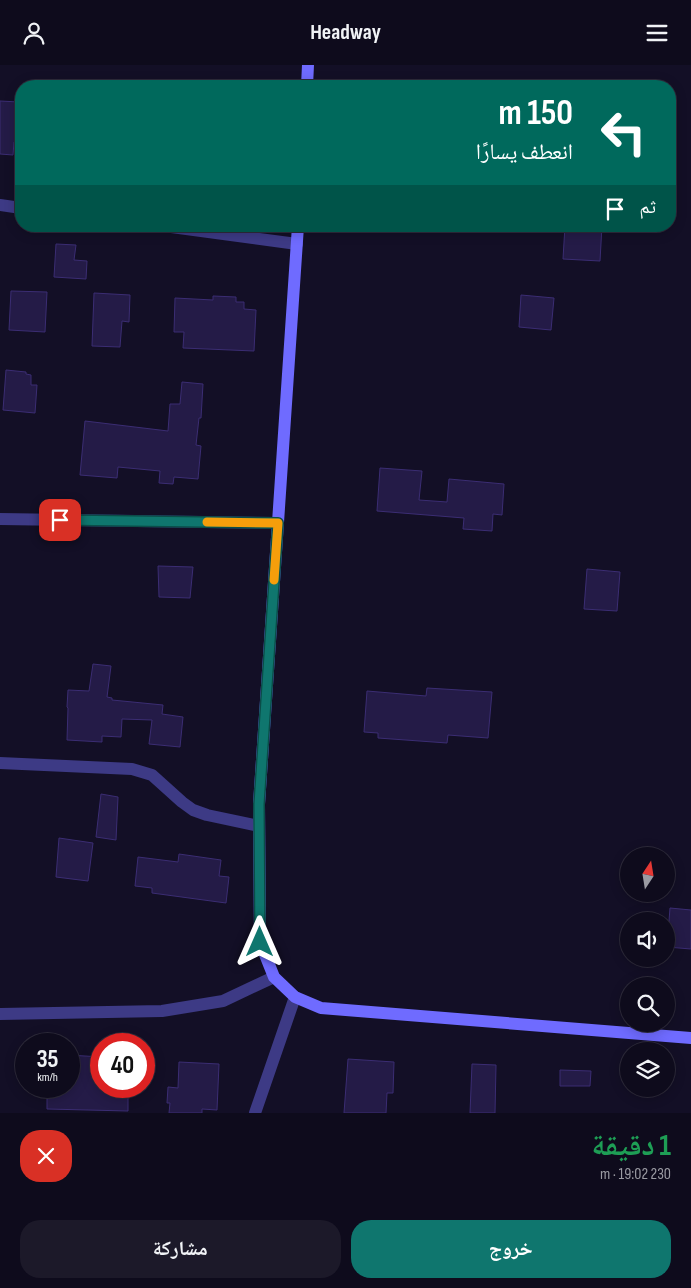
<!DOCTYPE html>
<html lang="ar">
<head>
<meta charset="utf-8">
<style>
	:root { --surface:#0e0b1c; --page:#1c1929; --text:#f1f3f6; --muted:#9b9ba3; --line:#2e2b3b; --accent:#0f766e }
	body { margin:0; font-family:"Sofia Sans Condensed","Noto Naskh Arabic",sans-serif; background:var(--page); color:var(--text); direction:rtl; height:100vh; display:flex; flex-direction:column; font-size:19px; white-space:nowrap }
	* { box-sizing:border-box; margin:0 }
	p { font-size:16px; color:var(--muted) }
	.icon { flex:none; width:28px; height:28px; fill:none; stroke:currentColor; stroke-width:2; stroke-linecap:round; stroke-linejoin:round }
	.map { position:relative; height:1048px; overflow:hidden; direction:ltr }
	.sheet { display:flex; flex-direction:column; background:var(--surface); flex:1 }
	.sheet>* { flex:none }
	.hud { position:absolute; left:15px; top:15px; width:661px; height:152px; border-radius:20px; box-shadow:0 2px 12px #0003,0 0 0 1px var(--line); direction:rtl; background:#00695c; color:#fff; overflow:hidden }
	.needle { width:32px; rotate:12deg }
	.buttons { position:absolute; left:620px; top:782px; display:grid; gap:10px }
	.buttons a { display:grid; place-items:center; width:55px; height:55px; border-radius:50%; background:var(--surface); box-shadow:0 2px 12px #0003,0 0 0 1px var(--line); font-size:25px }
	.speed { position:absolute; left:15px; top:968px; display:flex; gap:10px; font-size:25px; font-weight:700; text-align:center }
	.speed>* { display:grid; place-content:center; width:65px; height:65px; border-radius:50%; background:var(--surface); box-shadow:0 2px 12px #0003,0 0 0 1px var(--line); line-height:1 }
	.speed small { font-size:12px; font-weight:400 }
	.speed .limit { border:8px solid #d22; background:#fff; color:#111 }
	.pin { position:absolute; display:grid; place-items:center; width:42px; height:42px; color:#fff; margin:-21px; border-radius:10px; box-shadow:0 2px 8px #0006 }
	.me { position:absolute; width:55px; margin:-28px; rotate:0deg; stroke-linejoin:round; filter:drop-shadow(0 0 4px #0008) }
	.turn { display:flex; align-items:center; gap:18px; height:105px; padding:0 20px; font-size:22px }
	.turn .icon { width:65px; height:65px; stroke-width:2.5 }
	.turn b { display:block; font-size:35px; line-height:42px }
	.then { display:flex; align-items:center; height:48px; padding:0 20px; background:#0003; gap:10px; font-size:19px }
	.round { display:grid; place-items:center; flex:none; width:52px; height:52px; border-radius:20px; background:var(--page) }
	.summary { display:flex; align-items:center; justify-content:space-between; height:85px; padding:0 20px }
	h1 { font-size:30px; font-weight:700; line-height:38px; color:#1e9e55 }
	.primary-button { display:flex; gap:10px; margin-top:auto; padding:10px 20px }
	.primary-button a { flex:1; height:58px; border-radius:20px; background:var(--accent); color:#fff; font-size:20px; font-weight:700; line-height:58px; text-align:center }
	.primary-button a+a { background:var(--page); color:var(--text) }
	header { display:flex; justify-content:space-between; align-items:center; height:65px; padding:0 20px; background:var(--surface); font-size:22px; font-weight:700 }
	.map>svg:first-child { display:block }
</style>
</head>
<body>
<header><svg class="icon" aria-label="menu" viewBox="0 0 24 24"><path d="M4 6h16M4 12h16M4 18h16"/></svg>Headway<svg class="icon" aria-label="person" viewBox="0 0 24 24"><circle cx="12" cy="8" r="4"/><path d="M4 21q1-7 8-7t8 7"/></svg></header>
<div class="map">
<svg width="691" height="1048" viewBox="0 0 691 1048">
	<rect width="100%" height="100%" fill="#130f26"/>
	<g fill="#241b47" stroke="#3b2d73">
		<path d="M0 36 19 37 17 77H14L13 90 0 89Z"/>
		<path d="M565 161H602L600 196 563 194Z"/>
		<path d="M56 179 76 180 74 195 87 196 86 214 54 212Z"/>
		<path d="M11 226 47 227 45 267 9 265Z"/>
		<path d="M94 228 130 230 129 257 122 256 120 282 92 281Z"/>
		<path d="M521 230 554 233 551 265 519 262Z"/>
		<path d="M213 231 236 232V237H244V244L256 245 254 286 183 283 184 267H174L175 233 213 235Z"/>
		<path d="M6 305 26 307V309L31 310V320H37L35 348 3 345Z"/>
		<path d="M182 317 203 319 201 353H199L196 380 201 381 198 414 174 412 173 419 159 418 160 406 118 402 117 413 80 410 85 356 168 366 170 339H180Z"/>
		<path d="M380 403 422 406 419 435 447 437 449 414 504 419 502 450 493 449 492 466 463 464 464 453 377 446Z"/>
		<path d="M158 501 193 502 190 533 159 532Z"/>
		<path d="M587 504 620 507 617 546 584 544Z"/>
		<path d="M93 599 111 601 107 632 112 633V635L163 640 162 649 183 652 180 682 149 679 152 655 122 654 121 672 102 671V677L67 675 68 643 67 642 68 625 89 626Z"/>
		<path d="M427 623 492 627 488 673 448 670 447 678 378 673V668L364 667 367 626 426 631Z"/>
		<path d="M101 729 118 732 116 775 96 772Z"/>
		<path d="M59 773 93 778 88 816 56 812Z"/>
		<path d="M179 789 221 795 219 811 229 812 226 838 152 828V823L135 821 138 792 178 797Z"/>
		<path d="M670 843 691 845V884L667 882Z"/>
		<path d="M69 990 101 992V1021H126L125 1032H128V1046L47 1044V1021H69Z"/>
		<path d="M348 994 394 997 393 1028H387L386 1048H344Z"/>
		<path d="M179 997 219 999 217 1045 202 1044V1048H169L170 1038H167L168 1022 178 1023Z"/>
		<path d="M472 999 496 1000 495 1048H470Z"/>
		<path d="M560 1005 591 1006 590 1021H560Z"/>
	</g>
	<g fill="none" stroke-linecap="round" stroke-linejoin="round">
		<g stroke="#3d3a85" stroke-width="12">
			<path d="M0 140 21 143"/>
			<path d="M164 161 297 179"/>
			<path d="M0 454 278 458"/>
			<path d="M0 698 132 704 152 710 182 737 193 745 207 750 259 761"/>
			<path d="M0 949 162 946 223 936 274 912"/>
			<path d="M255 1048 295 932"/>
		</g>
		<g stroke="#6f6bff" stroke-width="12">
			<path d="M307 21 308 0"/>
			<path d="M298 161 259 739 260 877 274 912 295 932 321 943 691 973"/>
		</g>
	</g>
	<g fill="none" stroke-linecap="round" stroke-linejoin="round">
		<defs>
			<path id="route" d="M60 455 278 458 259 739 260 877"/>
		</defs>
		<use href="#route" stroke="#0a4d48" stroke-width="12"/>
		<use href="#route" stroke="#0f766e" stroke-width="9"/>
		<path stroke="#f59e0b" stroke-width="9" d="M207 457 278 458 274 515"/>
	</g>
</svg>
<div class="buttons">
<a><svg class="needle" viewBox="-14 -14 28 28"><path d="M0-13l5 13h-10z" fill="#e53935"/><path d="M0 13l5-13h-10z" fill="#9b9ba3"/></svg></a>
<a><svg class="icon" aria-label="sound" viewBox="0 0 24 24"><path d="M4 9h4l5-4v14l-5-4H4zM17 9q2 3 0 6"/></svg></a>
<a><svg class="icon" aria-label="search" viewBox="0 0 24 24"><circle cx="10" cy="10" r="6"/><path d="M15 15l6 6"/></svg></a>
<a><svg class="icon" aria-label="layers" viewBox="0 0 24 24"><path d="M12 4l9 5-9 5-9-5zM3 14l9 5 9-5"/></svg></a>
</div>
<div class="speed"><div>35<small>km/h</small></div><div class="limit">40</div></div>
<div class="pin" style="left:60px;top:455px;background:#d93025"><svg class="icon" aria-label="arrive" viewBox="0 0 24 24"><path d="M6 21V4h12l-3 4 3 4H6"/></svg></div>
<svg class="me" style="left:260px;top:877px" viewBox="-20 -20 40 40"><path d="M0-17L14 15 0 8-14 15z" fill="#0f766e" stroke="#fff" stroke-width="4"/></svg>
<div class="hud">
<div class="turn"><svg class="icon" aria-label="left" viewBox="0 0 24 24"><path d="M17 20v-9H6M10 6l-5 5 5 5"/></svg><div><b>150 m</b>انعطف يسارًا</div></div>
<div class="then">ثم<svg class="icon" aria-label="arrive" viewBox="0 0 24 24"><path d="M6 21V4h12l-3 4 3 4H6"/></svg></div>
</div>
</div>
<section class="sheet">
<div class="summary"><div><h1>1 دقيقة</h1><p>230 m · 19:02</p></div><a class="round" style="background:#d93025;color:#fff"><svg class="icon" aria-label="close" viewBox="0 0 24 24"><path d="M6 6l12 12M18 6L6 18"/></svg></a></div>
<div class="primary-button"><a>خروج</a><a>مشاركة</a></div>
</section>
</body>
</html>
